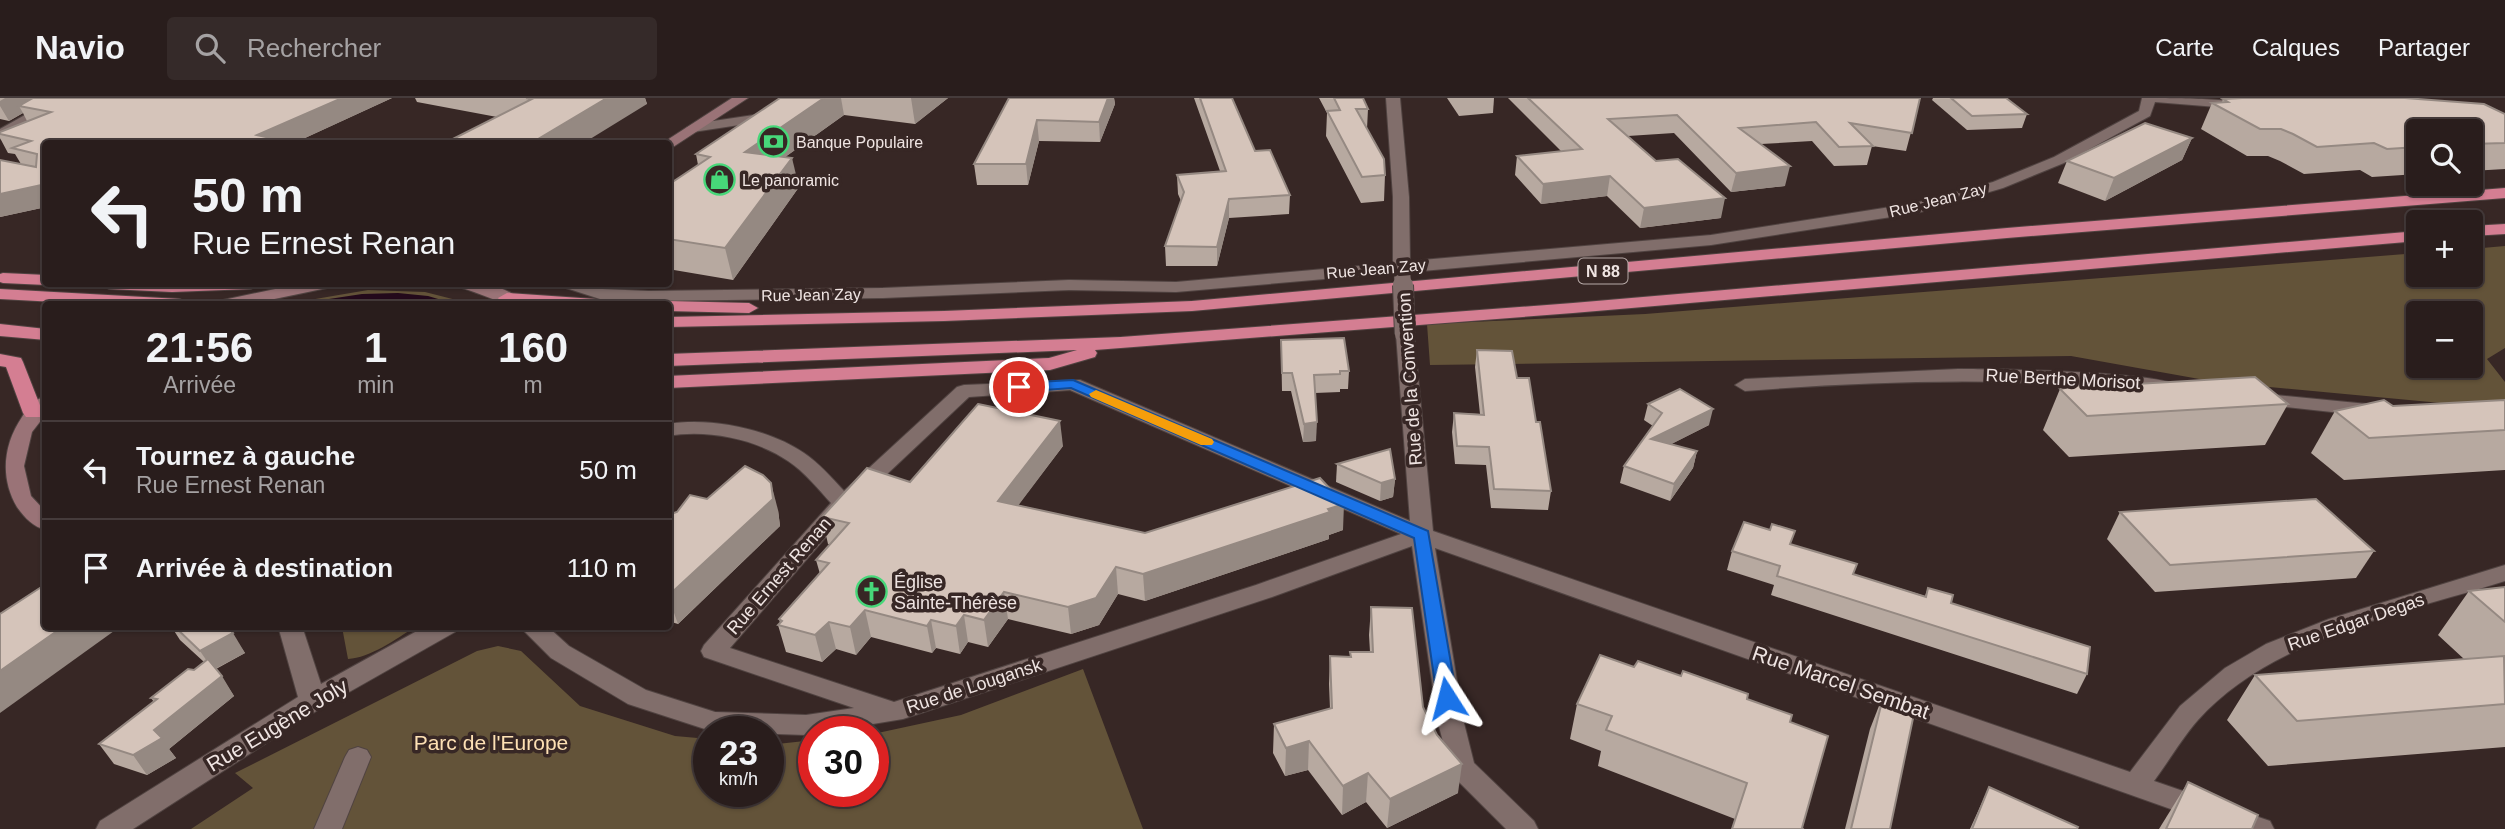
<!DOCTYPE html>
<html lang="fr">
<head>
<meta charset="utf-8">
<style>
	:root { --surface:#291d1c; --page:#352a29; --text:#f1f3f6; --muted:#a5a2a3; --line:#453b3b }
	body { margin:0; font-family:Helvetica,sans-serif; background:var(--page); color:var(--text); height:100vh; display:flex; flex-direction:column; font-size:26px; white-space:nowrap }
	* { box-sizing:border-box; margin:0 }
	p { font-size:23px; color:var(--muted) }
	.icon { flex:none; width:38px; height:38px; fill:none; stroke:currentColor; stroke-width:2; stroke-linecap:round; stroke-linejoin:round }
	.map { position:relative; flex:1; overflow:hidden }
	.panel { position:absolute; left:42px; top:203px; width:630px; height:329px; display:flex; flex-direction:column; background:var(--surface); border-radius:7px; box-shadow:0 2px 5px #0004,0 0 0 2px var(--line) }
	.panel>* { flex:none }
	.top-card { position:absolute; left:42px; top:42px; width:630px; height:147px; border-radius:7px; box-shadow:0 2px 5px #0004,0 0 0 2px var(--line); background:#291d1c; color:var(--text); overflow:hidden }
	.controls { position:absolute; left:2406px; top:21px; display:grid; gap:14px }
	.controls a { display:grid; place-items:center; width:77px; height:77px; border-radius:7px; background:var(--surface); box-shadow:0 2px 5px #0004,0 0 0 2px var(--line); font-size:35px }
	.speed { position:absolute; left:693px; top:618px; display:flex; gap:14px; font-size:35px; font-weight:700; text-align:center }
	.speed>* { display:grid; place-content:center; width:91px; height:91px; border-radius:50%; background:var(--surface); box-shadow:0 2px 5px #0004,0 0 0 2px var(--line); line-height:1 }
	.speed small { font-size:18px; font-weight:400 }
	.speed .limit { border:10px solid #d22; background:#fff; color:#111 }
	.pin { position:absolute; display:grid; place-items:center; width:60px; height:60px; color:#fff; margin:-30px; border:4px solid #fff; border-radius:50%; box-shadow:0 2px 7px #0007 }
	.me { position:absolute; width:77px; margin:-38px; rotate:351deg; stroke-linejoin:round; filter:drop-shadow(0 0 5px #0008) }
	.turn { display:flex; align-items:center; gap:24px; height:147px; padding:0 35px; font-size:32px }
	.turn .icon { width:91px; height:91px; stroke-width:2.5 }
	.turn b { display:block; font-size:49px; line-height:60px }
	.eta { display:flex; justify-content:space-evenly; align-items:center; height:119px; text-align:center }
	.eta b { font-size:42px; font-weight:600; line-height:49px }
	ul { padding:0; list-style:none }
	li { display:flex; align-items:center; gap:21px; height:98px; padding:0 35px; border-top:2px solid var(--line) }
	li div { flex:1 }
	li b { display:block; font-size:26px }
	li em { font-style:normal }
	header { display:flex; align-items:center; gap:42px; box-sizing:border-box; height:98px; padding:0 35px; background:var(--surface); border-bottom:2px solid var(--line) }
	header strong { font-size:33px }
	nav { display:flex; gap:38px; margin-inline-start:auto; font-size:24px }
	.search { width:490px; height:63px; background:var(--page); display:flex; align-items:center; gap:18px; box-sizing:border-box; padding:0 24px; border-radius:7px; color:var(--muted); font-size:26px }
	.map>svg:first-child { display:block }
</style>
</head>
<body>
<header>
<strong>Navio</strong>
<div class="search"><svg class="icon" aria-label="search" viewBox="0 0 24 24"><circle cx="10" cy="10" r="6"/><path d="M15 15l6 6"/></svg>Rechercher</div>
<nav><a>Carte</a><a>Calques</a><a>Partager</a></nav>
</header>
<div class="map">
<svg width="2505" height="731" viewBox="0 0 2505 731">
	<rect width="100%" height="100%" fill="#372725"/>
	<g fill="#635339" fill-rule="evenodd">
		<path d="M2505 148V250L2487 261 2505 284V311L2216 284 2071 258 1430 267 1427 226 1645 216 2418 155V177H2471V151ZM2418 215H2471V268H2418Z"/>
		<path d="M368 192 425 194 472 206H286Z"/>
		<path d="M342 529V528L415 529C396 541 370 560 348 561Z"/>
		<path d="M498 548 521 553 580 608 675 638 709 641V693H768V647L814 642V693H873V636L961 617 1083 571 1143 731H191L253 690 235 675 477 553Z"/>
	</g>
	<path fill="#23091b" d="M398 195 428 198 455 206H296L362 196Z"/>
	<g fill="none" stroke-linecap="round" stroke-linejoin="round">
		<defs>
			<g id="street">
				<path d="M55 0H72L0 41V31Z"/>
				<path d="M1386 0H1400L1409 99 1410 163 1711 137 1916 105 1993 84 2054 59 2139 13 2142 0C2163 0 2236 0 2249 7L2242 11 2155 4 2150 18 2064 65 2003 90 1917 115 1711 147 1411 174 1402 179 1394 175 1176 194 1069 192 883 200 649 203 600 201 566 190 563 186H587L602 191 649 193 883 190 1069 182 1176 184 1393 165V99Z"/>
				<path d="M774 14 779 15V21L693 34 686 30 693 26Z"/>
				<path d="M1405 230 1414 236 1433 433 2130 674 2180 608 2225 570 2266 546 2329 521 2505 467V483C2404 515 2271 540 2198 622 2182 640 2169 663 2154 683L2270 723 2274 731H2227L1435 450 1464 625 1474 665 1534 723 1538 731H1506L1452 677 1438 625 1412 448 1272 499 903 621 806 637 714 634 628 606 551 560 519 528H547L569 548 646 592 715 614 806 617 854 610 704 559 701 553 704 547 831 405C818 391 805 374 788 363 756 341 707 331 668 338V326C711 319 769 331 804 355 819 365 831 379 844 393L957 289 964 287 1080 282 1410 423 1396 236ZM1070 292 1401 436 1256 487 894 604 730 550 851 410 969 299Z"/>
				<path d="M1958 271C1989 271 2169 273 2182 290L2172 296C2029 278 1888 282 1745 293L1735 287 1745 281Z"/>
				<path d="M2256 295 2378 307 2385 309 2388 313 2385 317 2378 319 2249 305 2246 301 2249 297Z"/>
				<path d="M278 528H302L321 586 426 528H458L455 534 321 610 133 731H96L100 723 298 599Z"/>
				<path d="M358 649 367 652 371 659 342 731H314L345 659 349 652Z"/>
			</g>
			<g id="secondary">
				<path d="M732 0H748L673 49 668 50V46H661Z"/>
				<path d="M299 186H330L327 190 251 206H220L223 202Z"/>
				<path d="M459 186C482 184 508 187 524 206 502 208 483 196 462 190Z"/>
				<path d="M46 298V316L32 334 24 368 31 398 46 414V432C33 429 24 419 17 409 0 380 3 347 22 319 27 310 35 301 46 298Z"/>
			</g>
			<g id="highway">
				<path d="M2505 90V100L2007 140 1192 213 944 223 668 229V219L944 213 1192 203 2007 130Z"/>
				<path d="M2505 126V136L2471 138V128Z"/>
				<path d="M2418 133V143L1573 215 1095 252 1097 255 1095 259 1050 272 668 290V278L1049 260 1077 252 668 268V256L1121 239 1573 205Z"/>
				<path d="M3 175 46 177V186H52L46 187 3 185 0 184V176Z"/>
				<path d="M100 186H260L251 191 172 194 109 191Z"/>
				<path d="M0 191 180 201 189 206H93L0 201Z"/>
				<path d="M507 195 595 201 604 206H524L501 204 498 200Z"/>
				<path d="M668 203 749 205 758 210 749 215 668 213V206H660Z"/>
				<path d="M0 226 46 231V242L0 238Z"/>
				<path d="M0 256 21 260 23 264 43 315 40 319H26L23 315 6 269 0 268Z"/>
			</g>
		</defs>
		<use href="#street" stroke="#504341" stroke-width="2"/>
		<use href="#secondary" stroke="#504341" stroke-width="2"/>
		<use href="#highway" stroke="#504341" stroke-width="2"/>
		<use href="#street" fill="#816e6b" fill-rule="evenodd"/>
		<use href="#secondary" fill="#9a7377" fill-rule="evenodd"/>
		<use href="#highway" fill="#d47e92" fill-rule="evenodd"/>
		<defs>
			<path id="street-bridge-far1" d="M1402 174 1403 189"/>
			<path id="street-bridge" d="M1403 187 1405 236"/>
		</defs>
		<use href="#street-bridge-far1" stroke="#504341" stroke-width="17" stroke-linecap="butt"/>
		<use href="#street-bridge" stroke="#504341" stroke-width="22" stroke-linecap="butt"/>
		<use href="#street-bridge-far1" stroke="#816e6b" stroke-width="16"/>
		<use href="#street-bridge" stroke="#816e6b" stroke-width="20"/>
	</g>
	<g fill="#b7a9a0">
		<path d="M0 0H392L294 45 46 46V109L0 119V62L21 66 15 56 8 55 0 40V34L27 23 23 15 9 23 0 21Z"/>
		<path d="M415 0H645L647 6 497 19 417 4Z"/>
		<path d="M780 0H948L915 26 844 17 785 59 799 89 733 182 668 171V87L698 67 696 56Z"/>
		<path d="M1009 0H1114L1115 6 1100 44 1039 43 1028 87H977L974 66Z"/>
		<path d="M1194 0H1232L1255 53 1290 97 1289 116 1229 120 1217 168H1166L1165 148 1181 103 1178 96 1177 77 1220 73Z"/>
		<path d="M1319 0H1363L1368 11 1367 31 1385 77 1384 103 1361 105 1326 38 1327 15Z"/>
		<path d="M1447 0H1494L1493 15 1459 18Z"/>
		<path d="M1508 0H1920L1906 53 1872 48 1867 67 1834 68 1812 43 1761 46 1785 88 1731 94 1674 35 1628 38 1721 120 1640 130 1607 98 1541 106 1515 77 1517 58 1561 53Z"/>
		<path d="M1933 0H2006L2027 16 2022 30 1967 32 1932 2Z"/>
		<path d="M2223 1H2424L2505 16V71L2471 73V33H2418V76L2372 79 2360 72 2304 76 2280 63 2268 58H2247L2201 31 2212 5 2222 4Z"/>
		<path d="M2192 40 2182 62 2105 103 2058 85 2067 63Z"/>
		<path d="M46 113V124L40 115Z"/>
		<path d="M1281 242 1349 273 1348 291H1340V294L1315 295 1316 343 1303 344 1291 293H1282Z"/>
		<path d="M1477 252 1517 280 1536 324 1551 393 1548 412 1491 410 1486 367 1455 366 1452 334 1454 315 1480 316 1475 269Z"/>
		<path d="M2119 287 2288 306 2265 347 2069 359 2043 332 2060 291Z"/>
		<path d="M2505 302V372L2344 382 2311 355 2335 313 2393 308Z"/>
		<path d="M1648 306 1709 327 1671 346 1697 353 1693 370 1670 403 1620 385 1624 368 1653 328 1644 322Z"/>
		<path d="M1063 348 1018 407 1145 435 1343 432 1329 437V441L1145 503 1118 496 1099 527 1071 536 1008 521 988 549 968 544 960 556 936 550 932 555 871 539 856 557 836 551 822 564 786 554 778 527 780 525 779 521 820 476 816 462 830 446H828L822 419 910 384Z"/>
		<path d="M1337 366 1395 381 1393 399 1380 403 1336 384Z"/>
		<path d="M707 401 778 412 780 428 678 526 668 523V417Z"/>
		<path d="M2120 414 2374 453 2356 480 2155 494 2107 441Z"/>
		<path d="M1791 446 1853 476 1925 498 1928 490 1951 505 2087 576 2077 596 1771 497 1774 487 1727 472 1732 453Z"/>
		<path d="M2505 489V649L2268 668 2227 622 2255 577 2464 561 2438 537 2469 493Z"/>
		<path d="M1371 509 1423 609 1458 695 1387 730 1366 704 1342 717 1308 672 1285 678 1273 655 1274 626 1330 611 1329 586 1330 558H1350V554H1370L1369 537Z"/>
		<path d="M171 528H226L245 555 216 571 234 598 169 651 176 660 147 677 114 666 99 646 154 604 151 600 194 572 204 564 180 542Z"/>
		<path d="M1634 569 1747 601 1790 624 1802 730 1735 721 1598 668 1601 653 1570 641 1577 606Z"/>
		<path d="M1884 595 1890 731H1845L1870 631Z"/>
		<path d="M2188 684 2252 731H2159Z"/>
		<path d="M1989 689 2077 731H1970Z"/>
	</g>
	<g fill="#958982">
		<path d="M5 0H50L19 8 23 15 9 23 0 8V3Z"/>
		<path d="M342 0H392L292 46 257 37Z"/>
		<path d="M607 0H645L647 6 582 46H539L538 41Z"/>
		<path d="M824 0H841L844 17 752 83 745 54Z"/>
		<path d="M911 0H948L915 26Z"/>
		<path d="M1108 0H1114L1115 6 1100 44 1099 24Z"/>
		<path d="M1037 22 1039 43 1028 87 1026 66Z"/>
		<path d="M2192 40 2182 62 2105 103 2114 80Z"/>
		<path d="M792 60 799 89 733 182 725 150Z"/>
		<path d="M1790 68 1785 88 1731 94 1736 75Z"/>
		<path d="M1610 78 1607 98 1541 106 1543 86Z"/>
		<path d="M46 86V109L0 119V96Z"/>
		<path d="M1725 100 1721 120 1640 130 1644 110Z"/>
		<path d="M1229 101V120L1217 168V149Z"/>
		<path d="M1713 311 1709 327 1648 358 1651 341Z"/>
		<path d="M1060 323 1063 348 1002 429 998 403Z"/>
		<path d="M1317 324 1316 343 1303 344 1304 326Z"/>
		<path d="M1697 353 1693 370 1670 403 1674 386Z"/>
		<path d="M1395 381 1393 399 1380 403 1381 385Z"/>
		<path d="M771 385 778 412 780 428 678 526 668 498Z"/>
		<path d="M1344 406 1343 432 1329 437V441L1145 503 1143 476Z"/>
		<path d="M1116 469 1118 496 1099 527 1071 536 1068 509Z"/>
		<path d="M1004 494 1008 521 988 549 984 522Z"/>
		<path d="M865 512 871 539 856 557 850 529Z"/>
		<path d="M964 517 968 544 960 556 956 528Z"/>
		<path d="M931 522 936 550 932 555 927 528Z"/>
		<path d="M829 524 836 551 822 564 815 537Z"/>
		<path d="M64 528H121L0 615V573Z"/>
		<path d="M233 535 245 555 213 572 200 553Z"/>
		<path d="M222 578 234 598 169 651 176 660 147 677 133 657 154 632Z"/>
		<path d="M1309 643 1308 672 1285 678 1286 650Z"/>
		<path d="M1462 666 1458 695 1387 730 1390 701Z"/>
		<path d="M1368 675 1366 704 1342 717 1343 688Z"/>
	</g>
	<g fill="#d5c4ba" stroke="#958982" stroke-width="2">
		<path d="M33 0H342L257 37 299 46H46V86L0 96V62L36 69 37 56 12 50 31 43 0 36V34L51 14 19 8Z"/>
		<path d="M526 0H607L538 41 546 42 540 46H443L532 1Z"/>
		<path d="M780 0H824L745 54 792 60 725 150 668 141V87L710 59 696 56Z"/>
		<path d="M1009 0H1108L1099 24 1037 22 1026 66H974Z"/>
		<path d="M1200 0H1232L1255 53 1270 52 1290 97 1229 101 1217 149 1165 148 1184 94 1177 77 1226 73Z"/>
		<path d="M1334 0H1363L1368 11H1356L1384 61 1385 77 1362 79 1327 13 1340 12Z"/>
		<path d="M1528 0H1920L1912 35 1850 25 1873 48 1839 49 1816 24 1739 30 1790 68 1736 75 1677 17 1608 21 1656 63 1678 61 1725 100 1644 110 1610 78 1543 86 1517 58 1582 51Z"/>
		<path d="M1951 0H2006L2027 16 1972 18Z"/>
		<path d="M2242 0H2405L2484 6 2505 16V45L2471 46V33H2418V49L2387 51 2374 45 2317 49 2293 36 2281 31H2260L2212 5 2228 4 2223 1Z"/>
		<path d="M2145 25 2192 40 2114 80 2067 63Z"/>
		<path d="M1344 240 1349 273H1340V276L1314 277 1317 324 1304 326 1292 275H1282L1281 242Z"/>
		<path d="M1477 252 1512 253 1517 280H1529L1536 324H1540L1551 393 1494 391 1489 349 1457 348 1454 315 1484 317Z"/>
		<path d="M2255 279 2288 306 2087 318 2060 291 2112 281 2119 287Z"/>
		<path d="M1680 291 1713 311 1651 341 1697 353 1674 386 1624 368 1662 315 1648 306Z"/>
		<path d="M2384 302 2393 308 2505 302V332L2369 340 2335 313Z"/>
		<path d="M978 306 1060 323 998 403 1145 435 1320 380 1344 406 1328 411 1330 414 1143 476 1116 469 1096 500 1068 509 1004 494 984 522 964 517 956 528 931 522 927 528 865 512 850 529 829 524 815 537 778 527 782 523 779 521 829 465 816 462 849 425 822 419 867 370 910 384Z"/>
		<path d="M1390 351 1395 381 1381 385 1337 366Z"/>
		<path d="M745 368 763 377 771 385 773 401 668 498V417L677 414 690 397 707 401Z"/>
		<path d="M2316 401 2374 453 2170 467 2120 414Z"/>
		<path d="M1744 424 1770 432 1772 426 1795 433 1790 446 1857 466 1853 476 1926 499 1928 490 1953 497 1951 505 2090 549 2087 576 1777 478 1780 468 1732 453Z"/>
		<path d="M46 486V528H64L0 573V516Z"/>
		<path d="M2505 489V524L2469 493Z"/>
		<path d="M1371 509 1412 510 1423 609 1437 637 1462 666 1390 701 1368 675 1343 688 1309 643 1286 650 1274 626 1332 610 1330 558 1351 559 1350 554H1373Z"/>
		<path d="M174 528H226L233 535 200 553Z"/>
		<path d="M1600 557 1634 569 1638 563 1681 578 1683 573 1748 596 1747 601 1792 617 1790 624 1828 638 1802 730 1803 731H1732L1747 685 1606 632 1612 618 1577 606Z"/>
		<path d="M2504 558 2505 606 2297 623 2255 577Z"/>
		<path d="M208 561 222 578 154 632 162 640 133 657 99 646 157 601 151 600 188 571 194 572Z"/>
		<path d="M1884 595 1916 606 1890 731H1851Z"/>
		<path d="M2188 684 2258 717 2252 731H2166Z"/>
		<path d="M1989 689 2078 729 2077 731H1972Z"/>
	</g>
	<path fill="#1a73e8" stroke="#114b97" stroke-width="2" d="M1073 282 1428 433 1457 600 1454 605H1440L1437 600 1414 440 1071 290 1019 294 1011 289 1019 285Z"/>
	<path fill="#f59e0b" d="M1096 292 1212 341 1214 344 1212 347H1201L1091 299 1089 296Z"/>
	<defs>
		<symbol id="bank-ring" viewBox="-11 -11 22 22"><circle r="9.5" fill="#372725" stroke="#47d779" stroke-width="1.5"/><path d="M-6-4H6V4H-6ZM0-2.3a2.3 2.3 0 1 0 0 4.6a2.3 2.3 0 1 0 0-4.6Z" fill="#47d779"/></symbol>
		<symbol id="shop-ring" viewBox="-11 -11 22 22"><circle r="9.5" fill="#372725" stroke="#47d779" stroke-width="1.5"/><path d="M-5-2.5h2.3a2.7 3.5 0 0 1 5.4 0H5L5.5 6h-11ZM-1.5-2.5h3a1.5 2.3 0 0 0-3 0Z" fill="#47d779"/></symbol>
		<symbol id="church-ring" viewBox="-11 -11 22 22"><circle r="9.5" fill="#372725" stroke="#47d779" stroke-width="1.5"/><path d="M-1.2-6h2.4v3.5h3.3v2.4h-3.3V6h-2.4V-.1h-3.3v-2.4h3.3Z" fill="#47d779"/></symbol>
	</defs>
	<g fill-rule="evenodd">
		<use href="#bank-ring" x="756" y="26" width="35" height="35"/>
		<use href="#shop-ring" x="702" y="64" width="35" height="35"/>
		<use href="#church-ring" x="854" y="476" width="35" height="35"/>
	</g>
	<g text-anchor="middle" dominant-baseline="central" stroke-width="7" stroke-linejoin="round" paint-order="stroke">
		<g font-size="16" fill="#efe4e2" stroke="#372725" text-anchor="start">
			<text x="796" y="44">Banque Populaire</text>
			<text x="742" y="82">Le panoramic</text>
		</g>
		<g font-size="16" fill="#efe4e2" stroke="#372725">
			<text transform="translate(1938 102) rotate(-14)">Rue Jean Zay</text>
			<text transform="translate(1376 171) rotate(-5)">Rue Jean Zay</text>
			<text transform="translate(811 197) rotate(-1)">Rue Jean Zay</text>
		</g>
		<rect fill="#372725" stroke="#b8aba9" stroke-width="2" x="1578.5" y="160.5" width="49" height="25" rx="5"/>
		<g font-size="16" font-weight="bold" fill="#efe4e2">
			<text x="1603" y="173">N 88</text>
		</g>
		<g font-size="18" fill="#efe4e2" stroke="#372725">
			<text transform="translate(1410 281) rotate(-94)">Rue de la Convention</text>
			<text transform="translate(2063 281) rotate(3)">Rue Berthe Morisot</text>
			<text transform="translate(779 478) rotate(-49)">Rue Ernest Renan</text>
			<text transform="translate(2356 524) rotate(-19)">Rue Edgar Degas</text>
			<text transform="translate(974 588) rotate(-18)">Rue de Lougansk</text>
		</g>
		<g font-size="18" fill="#efe4e2" stroke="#372725" text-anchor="start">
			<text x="894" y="484">Église<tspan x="894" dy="21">Sainte-Thérèse</tspan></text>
		</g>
		<g font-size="21" fill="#efe4e2" stroke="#372725">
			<text transform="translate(1841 584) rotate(19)">Rue Marcel Sembat</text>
			<text transform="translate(277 627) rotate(-31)">Rue Eugène Joly</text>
		</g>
		<g font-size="21" fill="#fde0b4" stroke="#372725">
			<text x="491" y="644">Parc de l'Europe</text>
		</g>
	</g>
</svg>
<div class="controls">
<a><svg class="icon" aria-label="search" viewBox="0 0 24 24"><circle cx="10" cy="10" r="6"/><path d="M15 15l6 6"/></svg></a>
<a>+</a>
<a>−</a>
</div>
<div class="speed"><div>23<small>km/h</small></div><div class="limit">30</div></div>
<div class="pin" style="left:1019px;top:289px;background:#d93025"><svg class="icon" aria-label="arrive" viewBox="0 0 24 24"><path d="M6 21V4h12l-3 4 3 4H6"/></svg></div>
<svg class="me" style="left:1447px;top:600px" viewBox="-20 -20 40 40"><path d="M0-17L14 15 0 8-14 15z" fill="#1a73e8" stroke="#fff" stroke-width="4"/></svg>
<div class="top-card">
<div class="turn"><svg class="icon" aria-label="left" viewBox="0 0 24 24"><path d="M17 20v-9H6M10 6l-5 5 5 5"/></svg><div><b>50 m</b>Rue Ernest Renan</div></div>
</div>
<section class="panel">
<div class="eta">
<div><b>21:56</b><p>Arrivée</p></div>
<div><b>1</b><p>min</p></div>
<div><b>160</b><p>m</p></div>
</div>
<ul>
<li><svg class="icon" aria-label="left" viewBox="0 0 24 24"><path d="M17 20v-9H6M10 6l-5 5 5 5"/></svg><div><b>Tournez à gauche</b><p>Rue Ernest Renan</p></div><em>50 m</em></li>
<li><svg class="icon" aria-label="arrive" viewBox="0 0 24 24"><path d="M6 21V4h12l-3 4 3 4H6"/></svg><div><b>Arrivée à destination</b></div><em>110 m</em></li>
</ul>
</section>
</div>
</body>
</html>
